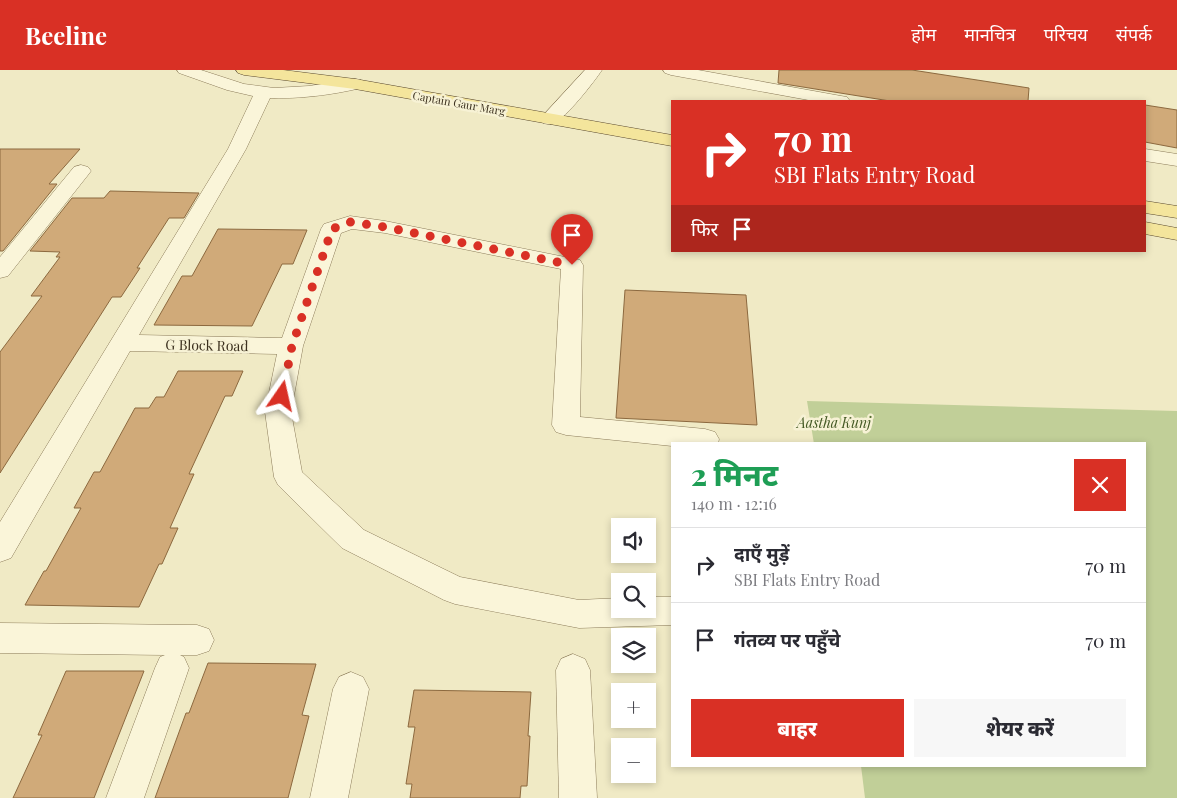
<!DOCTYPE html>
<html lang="hi">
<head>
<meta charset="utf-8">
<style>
	:root { --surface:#fff; --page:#f7f7f7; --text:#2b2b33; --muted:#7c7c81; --line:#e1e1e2; --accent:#d93025 }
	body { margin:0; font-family:"Playfair Display","Noto Sans Devanagari",serif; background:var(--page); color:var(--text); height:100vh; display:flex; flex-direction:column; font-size:19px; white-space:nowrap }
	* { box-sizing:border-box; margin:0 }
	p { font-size:16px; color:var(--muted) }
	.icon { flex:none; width:28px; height:28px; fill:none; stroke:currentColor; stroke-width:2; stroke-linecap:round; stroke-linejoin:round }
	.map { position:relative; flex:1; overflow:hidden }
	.sheet { position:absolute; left:671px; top:372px; width:475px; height:325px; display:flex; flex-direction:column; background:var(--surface); border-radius:0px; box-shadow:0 2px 8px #0003 }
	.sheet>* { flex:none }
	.hud { position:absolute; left:671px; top:30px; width:475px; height:152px; border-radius:0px; box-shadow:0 2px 8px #0003; background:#d93025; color:#fff; overflow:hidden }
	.controls { position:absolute; left:611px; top:448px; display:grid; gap:10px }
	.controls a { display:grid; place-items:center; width:45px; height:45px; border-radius:0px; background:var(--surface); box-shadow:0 2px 8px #0003; font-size:25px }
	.pin { position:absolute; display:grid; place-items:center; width:42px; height:42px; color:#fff; margin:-51px -21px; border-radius:50% 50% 50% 0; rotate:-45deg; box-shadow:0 0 5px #0007 }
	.pin .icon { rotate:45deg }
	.me { position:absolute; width:55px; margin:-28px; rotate:11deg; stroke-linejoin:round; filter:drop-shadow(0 0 4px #0008) }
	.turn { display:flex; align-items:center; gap:18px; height:105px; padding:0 20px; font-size:22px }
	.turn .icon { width:65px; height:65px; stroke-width:2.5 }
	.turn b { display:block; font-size:35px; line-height:42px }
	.then { display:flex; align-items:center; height:48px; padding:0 20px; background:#0003; gap:10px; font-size:19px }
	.round { display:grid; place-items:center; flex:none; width:52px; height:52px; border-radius:0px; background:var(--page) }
	.overview { display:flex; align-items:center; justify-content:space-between; height:85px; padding:0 20px }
	h1 { font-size:30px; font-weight:800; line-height:38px; color:#1e9e55 }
	.primary-button { display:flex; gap:10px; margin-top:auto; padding:10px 20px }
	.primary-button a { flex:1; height:58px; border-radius:0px; background:var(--accent); color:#fff; font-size:20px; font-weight:800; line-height:58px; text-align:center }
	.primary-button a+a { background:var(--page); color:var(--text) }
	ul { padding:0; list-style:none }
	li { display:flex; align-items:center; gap:15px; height:75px; padding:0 20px; border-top:1px solid var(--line) }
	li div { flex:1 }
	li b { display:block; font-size:19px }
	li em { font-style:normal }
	header { display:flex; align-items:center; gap:30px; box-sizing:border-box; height:70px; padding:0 25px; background:var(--accent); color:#fff }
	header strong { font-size:24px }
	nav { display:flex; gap:28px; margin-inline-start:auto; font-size:18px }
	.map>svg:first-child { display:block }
</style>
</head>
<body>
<header>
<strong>Beeline</strong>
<nav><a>होम</a><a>मानचित्र</a><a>परिचय</a><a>संपर्क</a></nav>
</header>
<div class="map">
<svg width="1177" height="728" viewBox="0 0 1177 728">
	<rect width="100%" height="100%" fill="#f0eac5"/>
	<path fill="#c1cf98" d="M807 331 1177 341V728H865L861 696H1145V374H814Z"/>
	<g fill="#d0aa79" stroke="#8c693f">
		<path d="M779 0H912L1029 18 1028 31H890L778 13Z"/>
		<path d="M1145 35 1177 40V78L1145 72Z"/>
		<path d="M0 79H80L49 114H57L3 181H0Z"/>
		<path d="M110 121 199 123 184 148H169L137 198H140L121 227H112L0 403V282L42 226H31L60 187H56L60 182 30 181 72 128H104Z"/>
		<path d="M218 159 307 160 293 194H282L252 256 154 255 182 206H192Z"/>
		<path d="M625 220 746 225 757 355 616 348Z"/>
		<path d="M178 301H243L232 326H225L189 404H194L170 458H178L162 494H159L139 537 25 535 44 501H46L81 438H74L94 402H100L135 338H149L156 327H164Z"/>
		<path d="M208 593 316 594 302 645 309 646 288 728H155L186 643H189Z"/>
		<path d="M66 601H144L94 728H13L42 665H38Z"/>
		<path d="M414 620 531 622 528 666H530L527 716H521L520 728H410L412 714H406L415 657H408Z"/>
	</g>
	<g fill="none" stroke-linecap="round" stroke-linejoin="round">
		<defs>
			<g id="minor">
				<path d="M177 0H201L244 14 274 18 309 16 355 9 361 10 363 14 361 18C332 25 299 29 270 28L246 79 139 265 282 268 321 159 324 154 350 146 385 151 580 190 583 195 580 347 705 359 715 362 719 369 718 374H672V376L566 365 556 362 552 355 561 199 385 163 352 159 341 163 303 276 291 342 302 402 364 460 460 507 579 530 620 528V539H648V527H672V555L579 558 455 534 444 530 342 478 278 415 274 407 265 342 277 284 130 281 11 488 0 492V452L228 79 253 26 227 20 179 3Z"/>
				<path d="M585 0H602C594 12 566 48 554 53 550 55 547 54 543 53L540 49Z"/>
				<path d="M663 0H698L841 26 847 27 850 31H814L671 5 665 3Z"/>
				<path d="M1145 79 1177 84V96L1145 91Z"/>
				<path d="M81 95 88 97 91 101 88 105 8 206 0 208V187L74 97Z"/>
				<path d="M0 553 197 555 209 559 214 570 209 581 197 585H180L184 587 189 598 144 728H106L155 598 160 587 165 585 0 583Z"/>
				<path d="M573 584 585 589 590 600 597 728H559L556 600 561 589Z"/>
				<path d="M351 602 363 607 369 619 348 728H310L333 619 339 607Z"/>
			</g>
			<g id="major">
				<path d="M236 0H283L355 9 672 65V76L355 19 244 5 238 3Z"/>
				<path d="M1145 131 1177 136V148L1145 143Z"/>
				<path d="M1145 152 1177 158V170L1145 164Z"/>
			</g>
		</defs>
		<use href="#minor" stroke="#8c7c5a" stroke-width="1"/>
		<use href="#major" stroke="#5a492e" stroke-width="1"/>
		<use href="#minor" fill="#faf5d9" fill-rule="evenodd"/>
		<use href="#major" fill="#f4e59c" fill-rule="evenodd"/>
	</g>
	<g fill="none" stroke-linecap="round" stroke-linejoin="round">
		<path stroke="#d93025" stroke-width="9" stroke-dasharray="0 16.2" d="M282 326 292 276 332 159 350 152 385 157 572 195"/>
	</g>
	<g text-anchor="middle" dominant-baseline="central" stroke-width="5" stroke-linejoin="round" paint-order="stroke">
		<g font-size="11" fill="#3c311f" stroke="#f7f2d5">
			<text transform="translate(459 33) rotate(10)">Captain Gaur Marg</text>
		</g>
		<g font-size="14" fill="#3c311f" stroke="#f7f2d5">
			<text transform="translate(207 275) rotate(1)">G Block Road</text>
		</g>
		<g font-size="14" font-style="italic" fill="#445924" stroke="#f7f2d5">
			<text x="834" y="352">Aastha Kunj</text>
		</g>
	</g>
</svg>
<div class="controls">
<a><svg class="icon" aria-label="sound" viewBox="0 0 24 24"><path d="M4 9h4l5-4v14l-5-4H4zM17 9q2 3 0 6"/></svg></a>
<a><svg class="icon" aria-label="search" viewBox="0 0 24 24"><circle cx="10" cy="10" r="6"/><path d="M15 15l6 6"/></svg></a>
<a><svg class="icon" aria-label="layers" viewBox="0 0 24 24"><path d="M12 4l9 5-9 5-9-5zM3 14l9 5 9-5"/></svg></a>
<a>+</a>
<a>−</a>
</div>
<div class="pin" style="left:572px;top:195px;background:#d93025"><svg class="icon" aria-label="arrive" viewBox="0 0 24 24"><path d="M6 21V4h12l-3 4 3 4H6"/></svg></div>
<svg class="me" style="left:282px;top:326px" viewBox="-20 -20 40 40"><path d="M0-17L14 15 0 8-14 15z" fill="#d93025" stroke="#fff" stroke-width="4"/></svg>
<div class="hud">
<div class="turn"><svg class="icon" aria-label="right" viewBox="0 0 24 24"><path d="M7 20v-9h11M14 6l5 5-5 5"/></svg><div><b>70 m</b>SBI Flats Entry Road</div></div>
<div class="then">फिर<svg class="icon" aria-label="arrive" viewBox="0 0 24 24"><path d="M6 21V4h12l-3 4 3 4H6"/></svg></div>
</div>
<section class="sheet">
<div class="overview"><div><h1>2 मिनट</h1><p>140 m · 12:16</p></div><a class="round" style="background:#d93025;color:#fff"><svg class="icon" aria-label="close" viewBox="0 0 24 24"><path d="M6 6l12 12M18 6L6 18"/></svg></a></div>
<ul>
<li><svg class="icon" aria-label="right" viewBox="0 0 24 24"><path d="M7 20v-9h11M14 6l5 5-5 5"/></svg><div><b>दाएँ मुड़ें</b><p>SBI Flats Entry Road</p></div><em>70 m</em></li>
<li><svg class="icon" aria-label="arrive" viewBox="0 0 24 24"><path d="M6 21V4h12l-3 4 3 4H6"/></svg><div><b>गंतव्य पर पहुँचे</b></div><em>70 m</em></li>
</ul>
<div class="primary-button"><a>बाहर</a><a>शेयर करें</a></div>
</section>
</div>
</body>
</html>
